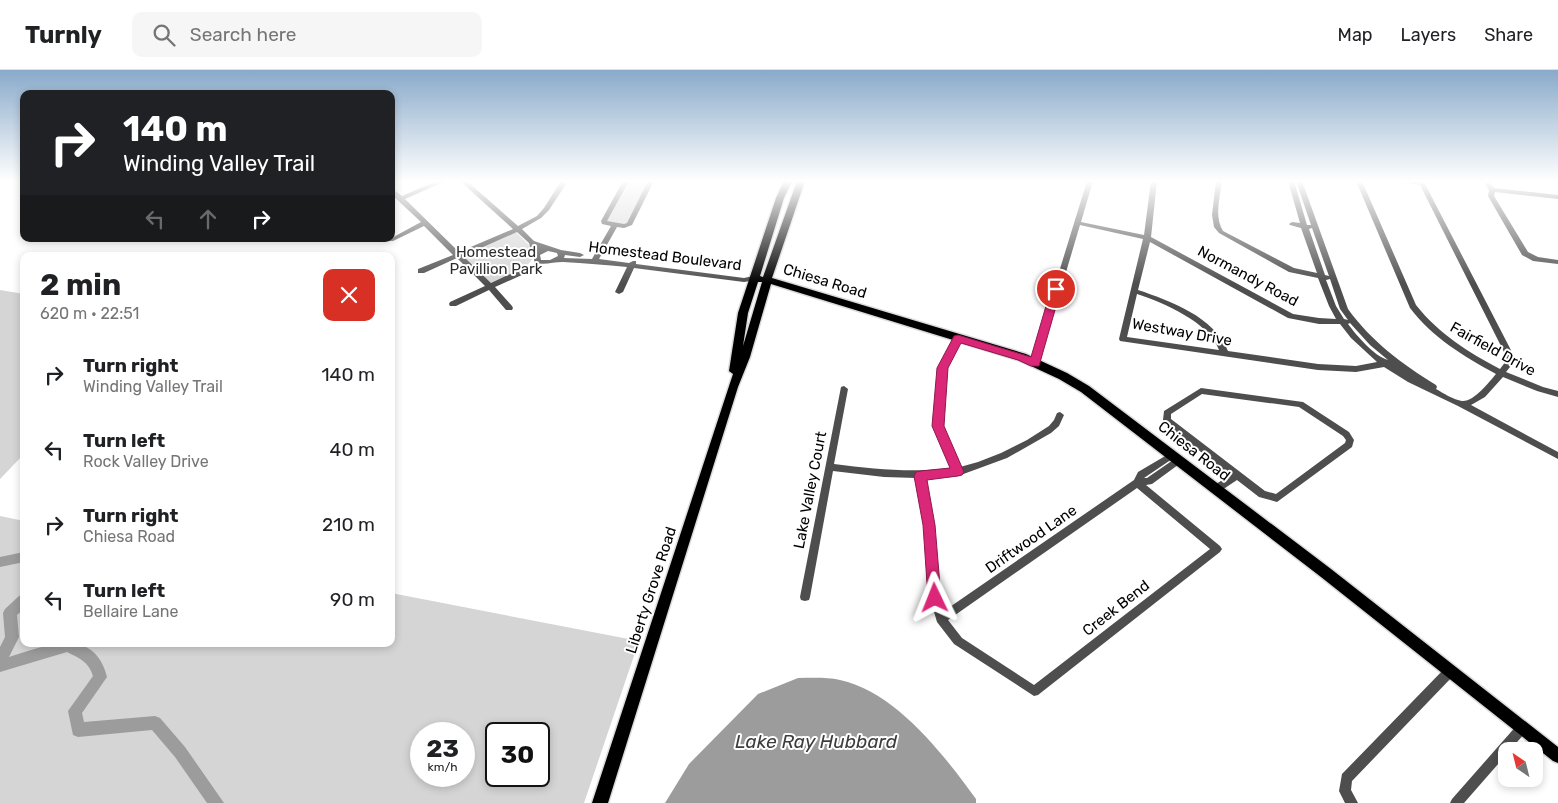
<!DOCTYPE html>
<html lang="en">
<head>
<meta charset="utf-8">
<style>
	:root { --surface:#fff; --page:#f6f6f6; --text:#202124; --muted:#757577; --line:#e0e0e0 }
	body { margin:0; font-family:Rubik,sans-serif; background:var(--page); color:var(--text); height:100vh; display:flex; flex-direction:column; font-size:19px; white-space:nowrap }
	* { box-sizing:border-box; margin:0 }
	p { font-size:16px; color:var(--muted) }
	.icon { flex:none; width:28px; height:28px; fill:none; stroke:currentColor; stroke-width:2; stroke-linecap:round; stroke-linejoin:round }
	.map { position:relative; flex:1; overflow:hidden }
	.drawer { position:absolute; left:20px; top:182px; width:375px; height:395px; display:flex; flex-direction:column; background:var(--surface); border-radius:10px; box-shadow:0 2px 8px #0003 }
	.drawer>* { flex:none }
	.top-card { position:absolute; left:20px; top:20px; width:375px; height:152px; border-radius:10px; box-shadow:0 2px 8px #0003; background:#202124; color:#fff; overflow:hidden }
	.needle { width:32px; rotate:325deg }
	.fabs { position:absolute; left:1498px; top:672px; display:grid; gap:10px }
	.fabs a { display:grid; place-items:center; width:45px; height:45px; border-radius:10px; background:var(--surface); box-shadow:0 2px 8px #0003; font-size:25px }
	.speed { position:absolute; left:410px; top:652px; display:flex; gap:10px; font-size:25px; font-weight:700; text-align:center }
	.speed>* { display:grid; place-content:center; width:65px; height:65px; border-radius:50%; background:var(--surface); box-shadow:0 2px 8px #0003; line-height:1 }
	.speed small { font-size:12px; font-weight:400 }
	.speed .limit { border:2px solid #111; border-radius:8px; background:#fff; color:#111 }
	.pin { position:absolute; display:grid; place-items:center; width:42px; height:42px; color:#fff; margin:-21px; border:2px solid #fff; border-radius:50%; box-shadow:0 1px 5px #0007 }
	.me { position:absolute; width:55px; margin:-28px; rotate:358deg; stroke-linejoin:round; filter:drop-shadow(0 0 4px #0008) }
	.turn { display:flex; align-items:center; gap:18px; height:105px; padding:0 20px; font-size:22px }
	.turn .icon { width:65px; height:65px; stroke-width:2.5 }
	.turn b { display:block; font-size:35px; line-height:42px }
	.lanes { display:flex; align-items:center; height:48px; padding:0 20px; background:#0003; justify-content:center; gap:25px; direction:ltr }
	.lanes .off { opacity:.35 }
	.round { display:grid; place-items:center; flex:none; width:52px; height:52px; border-radius:10px; background:var(--page) }
	.head { display:flex; align-items:center; justify-content:space-between; height:85px; padding:0 20px }
	h1 { font-size:30px; font-weight:700; line-height:38px }
	ul { padding:0; list-style:none }
	li { display:flex; align-items:center; gap:15px; height:75px; padding:0 20px }
	li div { flex:1 }
	li b { display:block; font-size:19px }
	li em { font-style:normal }
	header { display:flex; align-items:center; gap:30px; box-sizing:border-box; height:70px; padding:0 25px; background:var(--surface); border-bottom:1px solid var(--line) }
	header strong { font-size:24px }
	nav { display:flex; gap:28px; margin-inline-start:auto; font-size:18px }
	.search { width:350px; height:45px; background:var(--page); display:flex; align-items:center; gap:12px; box-sizing:border-box; padding:0 18px; border-radius:10px; color:var(--muted); font-size:19px }
	.map>svg:first-child { display:block }
</style>
</head>
<body>
<header>
<strong>Turnly</strong>
<div class="search"><svg class="icon" aria-label="search" viewBox="0 0 24 24"><circle cx="10" cy="10" r="6"/><path d="M15 15l6 6"/></svg>Search here</div>
<nav><a>Map</a><a>Layers</a><a>Share</a></nav>
</header>
<div class="map">
<svg width="1558" height="733" viewBox="0 0 1558 733">
	<rect width="100%" height="100%" fill="#fff"/>
	<g fill="#d5d5d5" fill-rule="evenodd">
		<path d="M628 111 649 112 628 155 605 152Z"/>
		<path d="M515 161 534 180 535 186 525 198 492 214 461 185Z"/>
		<path d="M0 220 24 224V384L0 409Z"/>
		<path d="M0 446 24 451V574H391V523L639 571 584 733H0ZM421 664H464V706H421ZM496 664H539V706H496Z"/>
	</g>
	<path fill="#9c9c9c" d="M798 608C812 608 827 607 840 610 896 622 944 685 976 729V733H665L689 694 758 624Z"/>
	<g fill="none" stroke-linecap="round" stroke-linejoin="round">
		<g fill="#9c9c9c" fill-rule="evenodd">
			<path d="M24 482V492L0 497V487Z"/>
			<path d="M24 524V539L17 545 19 567 9 587C45 576 94 555 107 607L82 643 84 652 155 646 160 648 185 677 224 733H207L175 687 152 660 78 667 73 665 68 641 93 606C89 592 79 588 67 582L0 602V577L5 567 3 543 5 539 19 526Z"/>
		</g>
		<defs>
			<path id="major" d="M784 111H792L784 128 760 206 763 207 797 111H805L772 208 1026 284 1067 303 1089 316 1331 499 1558 677V693L1553 691 1321 507 1081 322 1059 309 1018 290 771 214 750 287 738 317 608 733H592L733 304 729 301 738 243 776 128ZM758 212H762L743 276 748 243Z"/>
		</defs>
		<use href="#major" stroke="#dbdbdb" stroke-width="3"/>
		<g fill="#4e4e4e" fill-rule="evenodd">
			<path d="M436 111H446L405 129 459 182 513 159 460 111H467L518 156 537 146 544 138 561 111H568L549 140 541 148 522 159 534 171 561 180 580 183 584 185 580 187 565 185 564 188 592 189 611 156 602 154 601 151 623 111H629L607 151 624 154 627 153 648 111H654L632 155 624 158 617 157 599 189 629 193 633 191H636V194L744 208 753 206 757 208 756 210 744 212 634 198 623 222 619 224 615 222 627 197C606 195 585 193 563 192 553 192 546 195 535 193L529 173 517 162 463 186 491 213 525 197H531V201L495 217 512 236 513 238 512 240H506L489 220 456 236H450L449 234 450 232 485 216 457 188 424 203H418V199L453 185 424 156 393 171H389L388 170 421 152 391 124V120L397 122 402 126ZM548 181 557 183 558 186 550 190H541L540 185Z"/>
			<path d="M1087 111H1093L1081 152 1144 165 1151 111H1157L1151 167 1293 244 1319 248 1336 249 1329 236 1318 208 1289 202 1219 163 1214 157 1212 145 1216 111H1222C1220 127 1214 147 1223 161L1294 198 1317 203 1301 158 1290 155 1289 154 1292 152 1300 153 1288 111H1294L1307 155H1311L1296 111H1302L1348 239C1371 271 1402 294 1436 315L1437 317 1436 319C1443 323 1454 330 1462 331 1474 332 1489 312 1496 304 1463 286 1433 268 1410 238L1356 111H1362L1416 235C1439 264 1468 282 1500 299L1506 291V286L1420 115 1397 111 1424 112 1514 286V292L1506 302 1543 317 1558 321V327L1537 321 1503 307 1485 327 1471 335 1558 382V389L1458 336 1408 312 1384 297 1356 302 1318 300 1120 271 1119 269 1143 169 1080 155 1039 293 1035 296 1032 295 1031 293ZM1312 158 1329 206 1325 205 1309 159ZM1150 172 1288 248 1319 254H1340L1351 268 1377 292 1356 296 1318 294 1228 281C1214 247 1171 231 1138 220ZM1330 209 1340 239 1348 250 1344 249 1336 236 1326 210ZM1137 224C1164 233 1209 252 1219 280L1127 267ZM1350 253 1370 275 1388 290C1374 286 1357 266 1348 254Z"/>
			<path d="M1488 112 1490 113 1494 118 1558 125V129L1495 122 1494 126 1528 182 1538 187 1558 190V194L1533 191 1522 185 1488 126 1489 120 1485 114Z"/>
			<path d="M958 265 962 268 947 298 942 356 960 397 978 392 1001 383 1027 370 1049 356 1054 350 1057 343 1060 342 1064 345 1059 356 1051 363 1007 388 958 406 925 408 934 455 940 528 944 541 1134 410 1138 402 1172 382 1175 383 1176 385 1175 387 1144 408H1147L1176 388H1182L1183 390 1182 392 1152 414 1146 415 1220 476 1222 479 1220 482 1038 625 1034 626 954 574 937 552 930 528 924 455 916 408 884 407 833 401 810 527 809 530 805 531 801 530 800 527 841 317 844 316 848 319 834 394C874 399 912 403 952 398L934 356 939 298 954 268ZM1137 418 1210 479 1034 615 962 568 948 550Z"/>
			<path d="M1201 318 1303 332 1349 362 1354 370 1352 377 1277 432 1259 427 1237 410 1219 422H1213L1211 419 1213 416 1230 405 1167 355 1163 350 1164 341ZM1202 324 1299 337 1343 366 1346 370 1345 373 1276 424 1265 421 1171 349V344Z"/>
			<path d="M1450 596 1454 597 1455 601 1454 605 1352 711 1351 720 1358 733H1345L1339 721 1342 704 1446 597Z"/>
			<path d="M1522 652 1526 654 1528 658 1526 662 1509 681H1506V685L1464 733H1450L1452 729 1518 654Z"/>
		</g>
		<use href="#major" fill="#000" fill-rule="evenodd"/>
	</g>
	<linearGradient id="sky" x2="0" y2="1"><stop stop-color="#89aaca"/><stop offset="0.52" stop-color="#fff"/><stop offset="1" stop-color="#fff" stop-opacity="0"/></linearGradient>
	<rect width="1558" height="214" fill="url(#sky)"/>
	<path fill="#db2777" stroke="#8e194d" d="M1056 216 1061 219 1039 296H1031L1018 290 961 273 948 298 944 356 964 402 962 405 958 406 927 410 935 455 941 528 939 532 935 534 930 532 928 528 923 455 914 406 916 402 920 401 950 398 932 356 937 298 954 266 958 265 1031 287 1051 219Z"/>
	<g text-anchor="middle" dominant-baseline="central" stroke-width="4" stroke-linejoin="round" paint-order="stroke">
		<g font-size="15" fill="#2c2c2c" stroke="#fff">
			<text x="496" y="182">Homestead<tspan x="496" dy="17">Pavillion Park</tspan></text>
		</g>
		<g font-size="15" fill="#000" stroke="#fff">
			<text transform="translate(665 186) rotate(7)">Homestead Boulevard</text>
			<text transform="translate(1248 206) rotate(28)">Normandy Road</text>
			<text transform="translate(825 211) rotate(17)">Chiesa Road</text>
			<text transform="translate(1182 262) rotate(10)">Westway Drive</text>
			<text transform="translate(1493 279) rotate(29)">Fairfield Drive</text>
			<text transform="translate(1194 381) rotate(38)">Chiesa Road</text>
			<text transform="translate(810 420) rotate(-79)">Lake Valley Court</text>
			<text transform="translate(1031 469) rotate(-35)">Driftwood Lane</text>
			<text transform="translate(651 520) rotate(-72)">Liberty Grove Road</text>
			<text transform="translate(1116 538) rotate(-38)">Creek Bend</text>
		</g>
		<g font-size="19" font-style="italic" fill="#3d3d3d" stroke="#fff">
			<text x="816" y="671">Lake Ray Hubbard</text>
		</g>
	</g>
</svg>
<div class="fabs">
<a><svg class="needle" viewBox="-14 -14 28 28"><path d="M0-13l5 13h-10z" fill="#e53935"/><path d="M0 13l5-13h-10z" fill="#757577"/></svg></a>
</div>
<div class="speed"><div>23<small>km/h</small></div><div class="limit">30</div></div>
<div class="pin" style="left:1056px;top:219px;background:#d93025"><svg class="icon" aria-label="arrive" viewBox="0 0 24 24"><path d="M6 21V4h12l-3 4 3 4H6"/></svg></div>
<svg class="me" style="left:935px;top:528px" viewBox="-20 -20 40 40"><path d="M0-17L14 15 0 8-14 15z" fill="#db2777" stroke="#fff" stroke-width="4"/></svg>
<div class="top-card">
<div class="turn"><svg class="icon" aria-label="right" viewBox="0 0 24 24"><path d="M7 20v-9h11M14 6l5 5-5 5"/></svg><div><b>140 m</b>Winding Valley Trail</div></div>
<div class="lanes"><svg class="icon off" aria-label="left" viewBox="0 0 24 24"><path d="M17 20v-9H6M10 6l-5 5 5 5"/></svg><svg class="icon off" aria-label="ahead" viewBox="0 0 24 24"><path d="M12 20V5M6 11l6-6 6 6"/></svg><svg class="icon" aria-label="right" viewBox="0 0 24 24"><path d="M7 20v-9h11M14 6l5 5-5 5"/></svg></div>
</div>
<section class="drawer">
<div class="head"><div><h1>2 min</h1><p>620 m · 22:51</p></div><a class="round" style="background:#d93025;color:#fff"><svg class="icon" aria-label="close" viewBox="0 0 24 24"><path d="M6 6l12 12M18 6L6 18"/></svg></a></div>
<ul>
<li><svg class="icon" aria-label="right" viewBox="0 0 24 24"><path d="M7 20v-9h11M14 6l5 5-5 5"/></svg><div><b>Turn right</b><p>Winding Valley Trail</p></div><em>140 m</em></li>
<li><svg class="icon" aria-label="left" viewBox="0 0 24 24"><path d="M17 20v-9H6M10 6l-5 5 5 5"/></svg><div><b>Turn left</b><p>Rock Valley Drive</p></div><em>40 m</em></li>
<li><svg class="icon" aria-label="right" viewBox="0 0 24 24"><path d="M7 20v-9h11M14 6l5 5-5 5"/></svg><div><b>Turn right</b><p>Chiesa Road</p></div><em>210 m</em></li>
<li><svg class="icon" aria-label="left" viewBox="0 0 24 24"><path d="M17 20v-9H6M10 6l-5 5 5 5"/></svg><div><b>Turn left</b><p>Bellaire Lane</p></div><em>90 m</em></li>
</ul>
</section>
</div>
</body>
</html>
